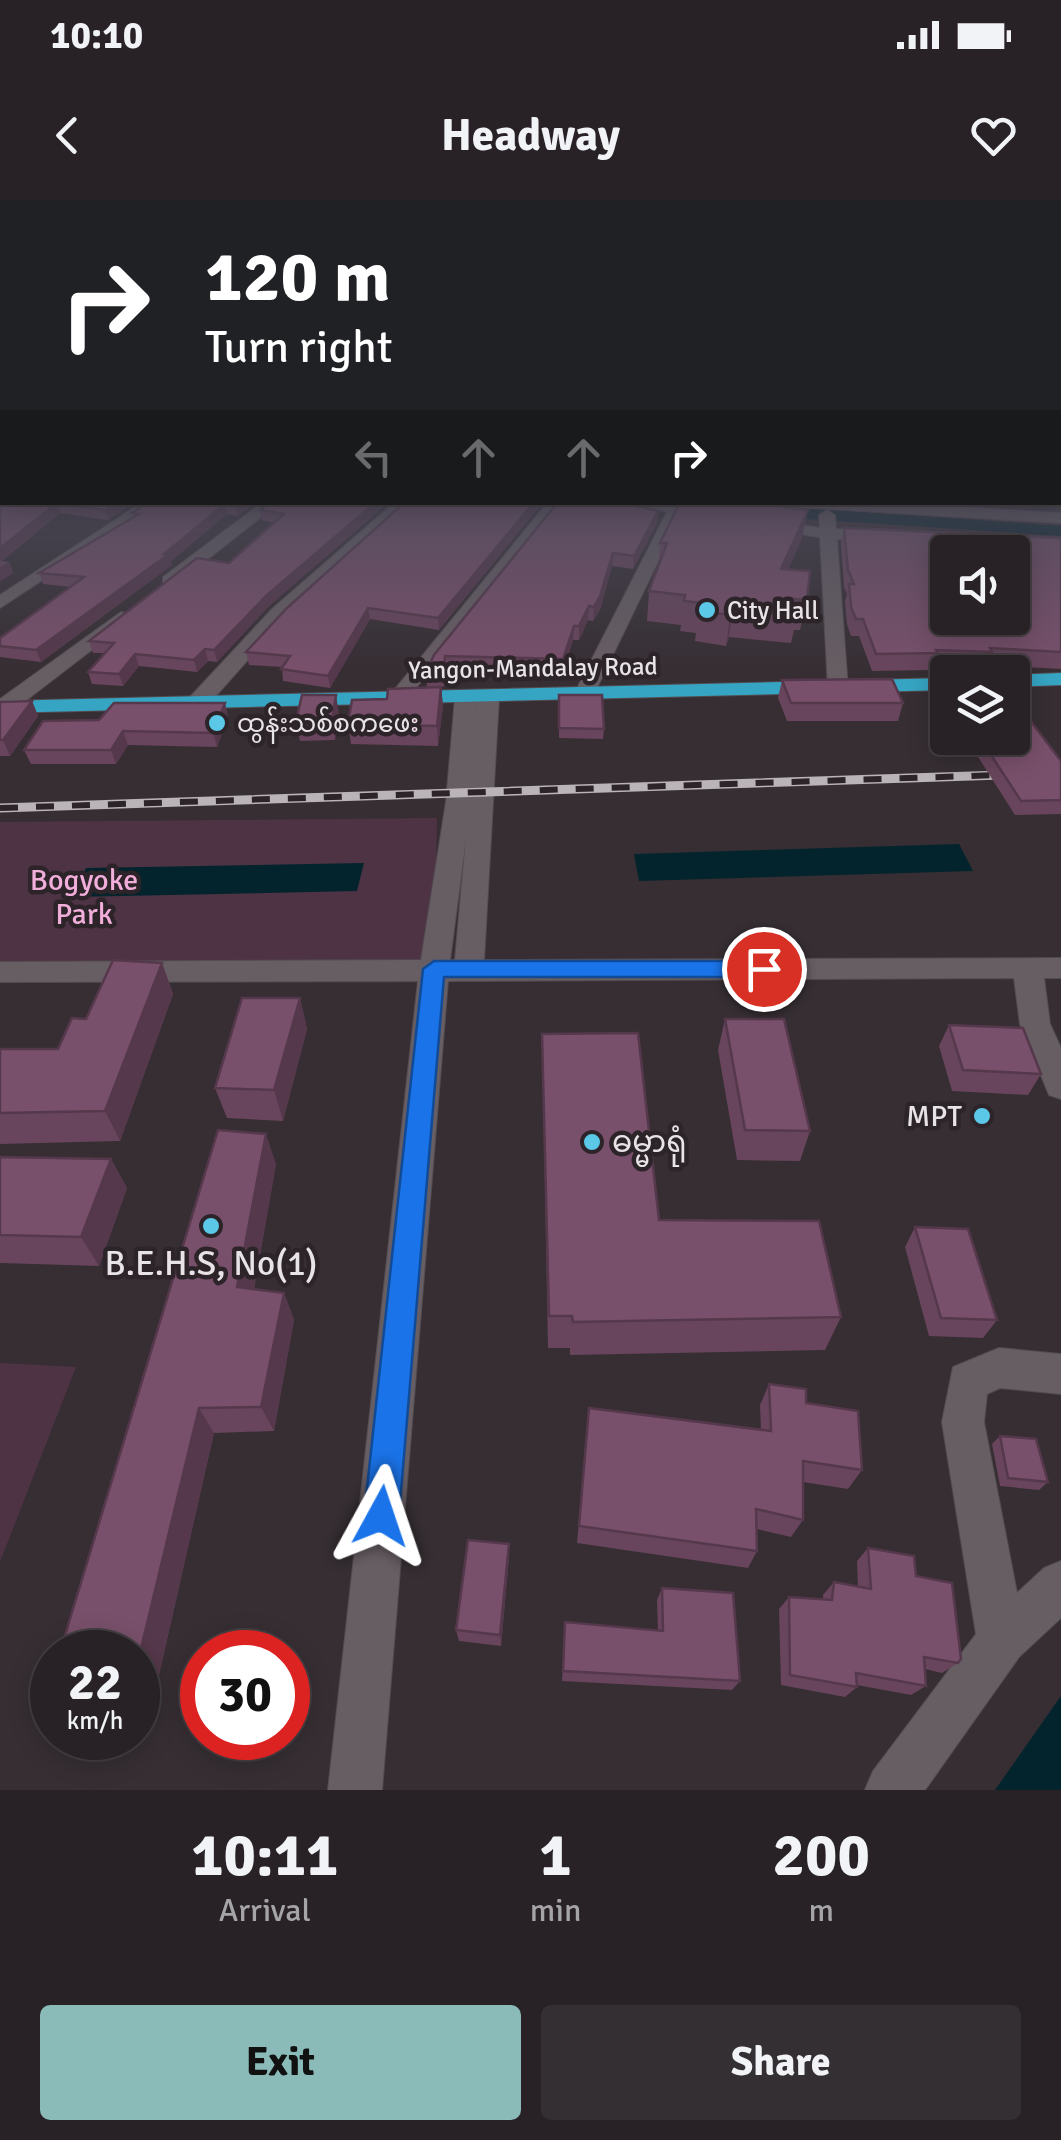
<!DOCTYPE html>
<html lang="en">
<head>
<meta charset="utf-8">
<style>
	:root { --surface:#282226; --page:#342f32; --text:#f1f3f6; --muted:#a5a4a7; --line:#443f43; --accent:#8bbbb9 }
	body { margin:0; font-family:Signika,"Noto Sans Myanmar",sans-serif; background:var(--page); color:var(--text); height:100vh; display:flex; flex-direction:column; font-size:38px; white-space:nowrap }
	* { box-sizing:border-box; margin:0 }
	p { font-size:32px; color:var(--muted) }
	.icon { flex:none; width:55px; height:55px; fill:none; stroke:currentColor; stroke-width:2; stroke-linecap:round; stroke-linejoin:round }
	.map { position:relative; height:1590px; overflow:hidden }
	.drawer { display:flex; flex-direction:column; background:var(--surface); flex:1 }
	.drawer>* { flex:none }
	.hud { position:absolute; left:0px; top:0px; width:1062px; height:305px; box-shadow:0 5px 25px #0003,0 0 0 2px var(--line); background:#202124; color:#fff; overflow:hidden }
	.buttons { position:absolute; left:930px; top:335px; display:grid; gap:20px }
	.buttons a { display:grid; place-items:center; width:100px; height:100px; border-radius:10px; background:var(--surface); box-shadow:0 5px 25px #0003,0 0 0 2px var(--line); font-size:50px }
	.speed { position:absolute; left:30px; top:1430px; display:flex; gap:20px; font-size:50px; font-weight:700; text-align:center }
	.speed>* { display:grid; place-content:center; width:130px; height:130px; border-radius:50%; background:var(--surface); box-shadow:0 5px 25px #0003,0 0 0 2px var(--line); line-height:1 }
	.speed small { font-size:25px; font-weight:400 }
	.speed .limit { border:15px solid #d22; background:#fff; color:#111 }
	.pin { position:absolute; display:grid; place-items:center; width:85px; height:85px; color:#fff; margin:-42px; border:5px solid #fff; border-radius:50%; box-shadow:0 2px 10px #0007 }
	.me { position:absolute; width:110px; margin:-55px; rotate:5deg; stroke-linejoin:round; filter:drop-shadow(0 0 8px #0008) }
	.turn { display:flex; align-items:center; gap:35px; height:210px; padding:0 40px; font-size:45px }
	.turn .icon { width:130px; height:130px; stroke-width:2.5 }
	.turn b { display:block; font-size:70px; line-height:85px }
	.lanes { display:flex; align-items:center; height:95px; padding:0 40px; background:#0003; justify-content:center; gap:50px; direction:ltr }
	.lanes .off { opacity:.35 }
	.eta { display:flex; justify-content:space-evenly; align-items:center; height:170px; text-align:center }
	.eta b { font-size:60px; font-weight:700; line-height:70px }
	.primary-button { display:flex; gap:20px; margin-top:auto; padding:20px 40px }
	.primary-button a { flex:1; height:115px; border-radius:10px; background:var(--accent); color:#111; font-size:40px; font-weight:700; line-height:115px; text-align:center }
	.primary-button a+a { background:var(--page); color:var(--text) }
	.status { display:flex; justify-content:space-between; align-items:center; height:70px; padding:0 50px; background:var(--surface); direction:ltr }
	.status svg { height:28px; fill:currentColor }
	header { display:flex; justify-content:space-between; align-items:center; height:130px; padding:0 40px; background:var(--surface); font-size:45px; font-weight:700 }
	.map>svg:first-child { display:block }
</style>
</head>
<body>
<div class="status"><b>10:10</b><svg viewBox="0 0 49 12"><path d="M0 12V9h3v3zM5 12V6h3v6zM10 12V3h3v9zM15 12V0h3v12zM26 1h20v11H26zM47 4h2v5h-2z"/></svg></div>
<header><svg class="icon" aria-label="back" viewBox="0 0 24 24"><path d="M15 5l-7 7 7 7"/></svg>Headway<svg class="icon" aria-label="heart" viewBox="0 0 24 24"><path d="M12 20l-8-8c-3-5 5-10 8-4 3-6 11-1 8 4z"/></svg></header>
<div class="map">
<svg width="1061" height="1590" viewBox="0 0 1061 1590">
	<rect width="100%" height="100%" fill="#362e33"/>
	<g fill="#4e3345">
		<path d="M437 618 434 769 0 773V622Z"/>
		<path d="M0 1163 76 1167 0 1362Z"/>
	</g>
	<g fill="#03242c">
		<path d="M959 644 973 671 639 681 634 654Z"/>
		<path d="M364 663 357 691 72 697 86 668Z"/>
		<path d="M1061 1496V1590H995Z"/>
	</g>
	<g fill="none" stroke-linecap="round" stroke-linejoin="round">
		<path fill="#03242c" fill-rule="evenodd" d="M726 302 1061 326V336L807 319Z"/>
		<defs>
			<g id="minor">
				<path d="M143 302H161L0 408V395Z"/>
				<path d="M263 302H280L175 385H163V377Z"/>
				<path d="M395 302H412L286 417 206 507H190L187 502 190 497 272 409Z"/>
				<path d="M548 302H563L405 502H391L387 498 391 494Z"/>
				<path d="M631 302H666L723 316 715 321 681 314 594 494 591 498H577L574 494 667 312Z"/>
				<path d="M788 302H880L1061 313V323L795 307Z"/>
				<path d="M827 310 835 315 836 329 883 331 891 336 883 341 837 339 848 489 838 495 828 489 820 337 765 329 757 324 765 319 820 328 819 315Z"/>
				<path d="M121 412 128 414V422L11 512 0 513V499Z"/>
				<path d="M488 491 499 497 484 760 1061 758V778H1044L1050 824 1061 848V899L1049 895 1020 824 1014 778 448 781 382 1590H328L418 781 0 782V762L421 760 446 602 455 498 466 492 477 498 474 534 477 497ZM466 638 455 760H450Z"/>
				<path d="M999 1148 1061 1154V1194L1000 1188 987 1194 984 1222 1017 1393 1044 1368 1061 1361V1418L1019 1457 925 1590H865L873 1571 976 1434 942 1222 953 1167Z"/>
			</g>
			<g id="highway">
				<path d="M1061 473V485L1012 487V475Z"/>
				<path d="M948 478V490L0 513V501Z"/>
			</g>
		</defs>
		<use href="#minor" stroke="#524b50" stroke-width="2"/>
		<use href="#highway" stroke="#524b50" stroke-width="2"/>
		<use href="#minor" fill="#675e63" fill-rule="evenodd"/>
		<use href="#highway" fill="#36a5c3" fill-rule="evenodd"/>
		<defs>
			<path id="rail" d="M0 608 1061 573"/>
		</defs>
		<use href="#rail" stroke="#bab4b8" stroke-width="9"/>
		<use href="#rail" stroke="#2c2429" stroke-width="6" stroke-dasharray="18" stroke-linecap="butt"/>
	</g>
	<g fill="#68455c">
		<path d="M8 302H135L108 320 60 313 2 361 9 362 13 373 0 381V308Z"/>
		<path d="M148 302H257L238 316 227 314 171 361 172 365 41 462 0 457V438L71 387 43 384 39 373 133 318 132 313Z"/>
		<path d="M389 302 269 406 217 462 208 461 197 472 139 466 123 486 92 484 88 472 104 453H93L89 441 229 363 275 323 262 320 260 310Z"/>
		<path d="M405 302H543L439 430 370 419 330 488 283 481 282 467 249 465 246 452Z"/>
		<path d="M558 302 658 311 657 323 633 369 612 366 600 410 593 421 588 420 579 440H573L563 473 446 470 445 486 441 487 443 506 438 546 351 544 348 524 387 499 427 487 426 472Z"/>
		<path d="M844 328 1061 338V469L988 465 986 470 933 468 932 470 872 471 859 436H851L847 424 845 401 847 394 844 387 841 343Z"/>
		<path d="M802 338 788 369 807 400 800 430H794L791 443 729 437 726 446 695 441 696 433 680 431 681 425 647 421 649 391 658 368 660 343Z"/>
		<path d="M782 480 903 503 898 521H787L778 498Z"/>
		<path d="M559 495 604 529 603 539 559 538Z"/>
		<path d="M32 501 38 516 10 556H0V502Z"/>
		<path d="M339 514 335 540 300 541 296 521Z"/>
		<path d="M228 516 217 547 128 545 116 564H31L24 550 99 520Z"/>
		<path d="M966 538H1012L1061 561V614L1015 615Z"/>
		<path d="M162 763 173 794 120 941 0 944V849H58L86 819Z"/>
		<path d="M300 798 307 829 283 921 227 918 215 888Z"/>
		<path d="M725 819 810 931 800 961 737 960 718 850Z"/>
		<path d="M949 825 1041 874 1028 895 952 891 939 846Z"/>
		<path d="M542 834 659 1020 841 1117 825 1150 570 1155V1148H548Z"/>
		<path d="M0 957 111 959 127 988 99 1066 0 1063Z"/>
		<path d="M276 964 254 1089 284 1093 294 1120 274 1231 214 1233 156 1488 138 1487V1452H60Z"/>
		<path d="M915 1027 997 1120 983 1138 929 1136 905 1047Z"/>
		<path d="M769 1184 806 1203 862 1270 848 1289 803 1282V1320L791 1337 757 1329V1351L748 1368 577 1343 589 1208 761 1230 760 1205Z"/>
		<path d="M1000 1236 1048 1282 1039 1290 1000 1286 992 1244Z"/>
		<path d="M868 1348 916 1376 958 1463 942 1473 925 1469 926 1486 911 1495 857 1485V1487L845 1497 781 1485 779 1409 789 1397 823 1399V1395L834 1382 858 1387 857 1361Z"/>
		<path d="M509 1357 501 1446 459 1441 456 1430Z"/>
		<path d="M662 1388 740 1481 732 1490 562 1481 565 1422 658 1431 657 1400Z"/>
	</g>
	<g fill="#55384b">
		<path d="M116 302H135L108 320 105 310Z"/>
		<path d="M240 302H257L238 316 236 306Z"/>
		<path d="M376 302H389L269 406 217 462 214 450 267 395Z"/>
		<path d="M534 302H543L439 430 438 418Z"/>
		<path d="M57 303 60 313 0 362V348Z"/>
		<path d="M225 304 227 314 171 361 172 365 41 462 36 450 164 354Z"/>
		<path d="M808 310 802 338 776 398 781 369Z"/>
		<path d="M658 311 657 323 633 369 634 356Z"/>
		<path d="M613 353 612 366 600 410 593 421 594 407Z"/>
		<path d="M9 362 13 373 0 381V367Z"/>
		<path d="M589 406 588 420 579 440V426Z"/>
		<path d="M733 406 729 437 726 446 730 415Z"/>
		<path d="M368 408 370 419 330 488 328 476Z"/>
		<path d="M574 426 573 440 563 473V459Z"/>
		<path d="M205 449 208 461 197 472 194 460Z"/>
		<path d="M135 454 139 466 123 486 119 474Z"/>
		<path d="M441 487 443 506 438 546 437 526Z"/>
		<path d="M336 495 339 514 335 540 332 520Z"/>
		<path d="M32 501 38 516 10 556 3 540Z"/>
		<path d="M225 503 228 516 217 547 213 533Z"/>
		<path d="M123 531 128 545 116 564 111 550Z"/>
		<path d="M162 763 173 794 120 941 105 911Z"/>
		<path d="M300 798 307 829 283 921 274 890Z"/>
		<path d="M266 934 276 964 249 1114 237 1087Z"/>
		<path d="M111 959 127 988 99 1066 81 1037Z"/>
		<path d="M284 1093 294 1120 274 1231 261 1207Z"/>
		<path d="M199 1208 214 1233 156 1488 138 1476V1461Z"/>
		<path d="M509 1344V1357L501 1446 500 1435Z"/>
	</g>
	<g fill="#79506b" stroke="#55384b" stroke-width="2.5" fill-rule="evenodd">
		<rect x="0" y="248" width="2" height="40"/>
		<path d="M8 302H116L105 310 57 303 0 348V308Z"/>
		<path d="M148 302H240L236 306 225 304 164 354H169L36 450 0 446V438L84 377 39 373 139 314 132 313Z"/>
		<path d="M270 302H376L267 395 214 450 205 449 194 460 135 454 119 474 88 472 114 443 89 441 197 358 229 363 284 314 260 310Z"/>
		<path d="M405 302H534L438 418 368 408 328 476 281 469 290 456 246 452 287 408Z"/>
		<path d="M558 302H619L658 311 634 356 613 353 600 396 594 407 589 406 579 426H574L563 459 445 456 444 472H426L434 455Z"/>
		<path d="M680 302H746L808 310 781 369 810 371 807 400 793 399 797 412 733 406 730 415 699 411 702 403 684 401 685 395 649 391 667 343H660Z"/>
		<path d="M844 328 1061 338V452L990 448 992 452 936 450 938 453 876 454 863 419H856L851 407 849 384H854L848 370ZM948 352H1012V418H948Z"/>
		<path d="M892 479 903 503H791L782 480Z"/>
		<path d="M441 487 437 526 348 524 352 500 387 499 388 489Z"/>
		<path d="M302 495H336L332 520 296 521Z"/>
		<path d="M559 495H602L604 529 559 528Z"/>
		<path d="M32 501 3 540H0V502Z"/>
		<path d="M114 503H225L213 533 123 531 111 550H24L43 521 99 520Z"/>
		<path d="M1030 520 1061 561V600L1021 601 980 538H1012V521Z"/>
		<path d="M113 760 162 763 105 911 0 913V849H58L72 818 86 819Z"/>
		<path d="M242 798H300L274 890 215 888Z"/>
		<path d="M725 819H784L810 931 745 930Z"/>
		<path d="M949 825 1023 828 1041 874 963 870Z"/>
		<path d="M638 833 659 1020 819 1021 841 1117 573 1122 572 1116H549L542 834Z"/>
		<path d="M218 930 266 934 237 1087 284 1093 261 1207 199 1208 138 1461V1452H60Z"/>
		<path d="M0 957 111 959 81 1037 0 1035Z"/>
		<path d="M915 1027 968 1029 997 1120 941 1118Z"/>
		<path d="M769 1184 806 1189V1203L858 1211 862 1270 803 1261V1320L756 1309 757 1351 579 1326 589 1208 771 1231Z"/>
		<path d="M1000 1236 1036 1239 1048 1282 1008 1278Z"/>
		<path d="M468 1340 509 1344 500 1435 456 1430Z"/>
		<path d="M868 1348 914 1356 916 1376 952 1383 961 1459 958 1463 924 1457 926 1486 856 1473 857 1487 790 1475 789 1397 832 1400 834 1382 871 1389Z"/>
		<path d="M662 1388 733 1393 740 1481 563 1471 565 1422 663 1431Z"/>
	</g>
	<linearGradient id="sky" x2="0" y2="1"><stop stop-color="#1e191c"/><stop offset="0.53" stop-color="#4c4c5b"/><stop offset="1" stop-color="#4c4c5b" stop-opacity="0"/></linearGradient>
	<rect width="1061" height="471" fill="url(#sky)"/>
	<path fill="#1a73e8" stroke="#114b97" stroke-width="2.5" d="M434 761H764L775 769 764 777H444L399 1316 393 1328 381 1334 369 1328 364 1316 423 769Z"/>
	<g fill="#5bc8e7" stroke="#2c2429" stroke-width="4">
		<circle cx="707" cy="410" r="10"/>
		<circle cx="217" cy="523" r="10"/>
		<circle cx="982" cy="916" r="10"/>
		<circle cx="592" cy="942" r="10"/>
		<circle cx="211" cy="1026" r="10"/>
	</g>
	<g text-anchor="middle" dominant-baseline="central" stroke-width="9" stroke-linejoin="round" paint-order="stroke">
		<g font-size="25" fill="#e8e3e6" stroke="#2c2429" text-anchor="start">
			<text x="727" y="410">City Hall</text>
			<text x="237" y="523">ထွန်းသစ်စကဖေး</text>
		</g>
		<g font-size="25" fill="#e8e3e6" stroke="#2c2429">
			<text transform="translate(533 468) rotate(-1)">Yangon-Mandalay Road</text>
		</g>
		<g font-size="30" fill="#f2aedb" stroke="#2c2429">
			<text x="84" y="680">Bogyoke<tspan x="84" dy="34">Park</tspan></text>
		</g>
		<g font-size="30" fill="#e8e3e6" stroke="#2c2429" text-anchor="end">
			<text x="962" y="916">MPT</text>
			<text x="612" y="942" text-anchor="start">ဓမ္မာရုံ</text>
		</g>
		<g font-size="35" fill="#e8e3e6" stroke="#2c2429">
			<text x="211" y="1063">B.E.H.S, No(1)</text>
		</g>
	</g>
</svg>
<div class="buttons">
<a><svg class="icon" aria-label="sound" viewBox="0 0 24 24"><path d="M4 9h4l5-4v14l-5-4H4zM17 9q2 3 0 6"/></svg></a>
<a><svg class="icon" aria-label="layers" viewBox="0 0 24 24"><path d="M12 4l9 5-9 5-9-5zM3 14l9 5 9-5"/></svg></a>
</div>
<div class="speed"><div>22<small>km/h</small></div><div class="limit">30</div></div>
<div class="pin" style="left:764px;top:769px;background:#d93025"><svg class="icon" aria-label="arrive" viewBox="0 0 24 24"><path d="M6 21V4h12l-3 4 3 4H6"/></svg></div>
<svg class="me" style="left:381px;top:1316px" viewBox="-20 -20 40 40"><path d="M0-17L14 15 0 8-14 15z" fill="#1a73e8" stroke="#fff" stroke-width="4"/></svg>
<div class="hud">
<div class="turn"><svg class="icon" aria-label="right" viewBox="0 0 24 24"><path d="M7 20v-9h11M14 6l5 5-5 5"/></svg><div><b>120 m</b>Turn right</div></div>
<div class="lanes"><svg class="icon off" aria-label="left" viewBox="0 0 24 24"><path d="M17 20v-9H6M10 6l-5 5 5 5"/></svg><svg class="icon off" aria-label="ahead" viewBox="0 0 24 24"><path d="M12 20V5M6 11l6-6 6 6"/></svg><svg class="icon off" aria-label="ahead" viewBox="0 0 24 24"><path d="M12 20V5M6 11l6-6 6 6"/></svg><svg class="icon" aria-label="right" viewBox="0 0 24 24"><path d="M7 20v-9h11M14 6l5 5-5 5"/></svg></div>
</div>
</div>
<section class="drawer">
<div class="eta">
<div><b>10:11</b><p>Arrival</p></div>
<div><b>1</b><p>min</p></div>
<div><b>200</b><p>m</p></div>
</div>
<div class="primary-button"><a>Exit</a><a>Share</a></div>
</section>
</body>
</html>
